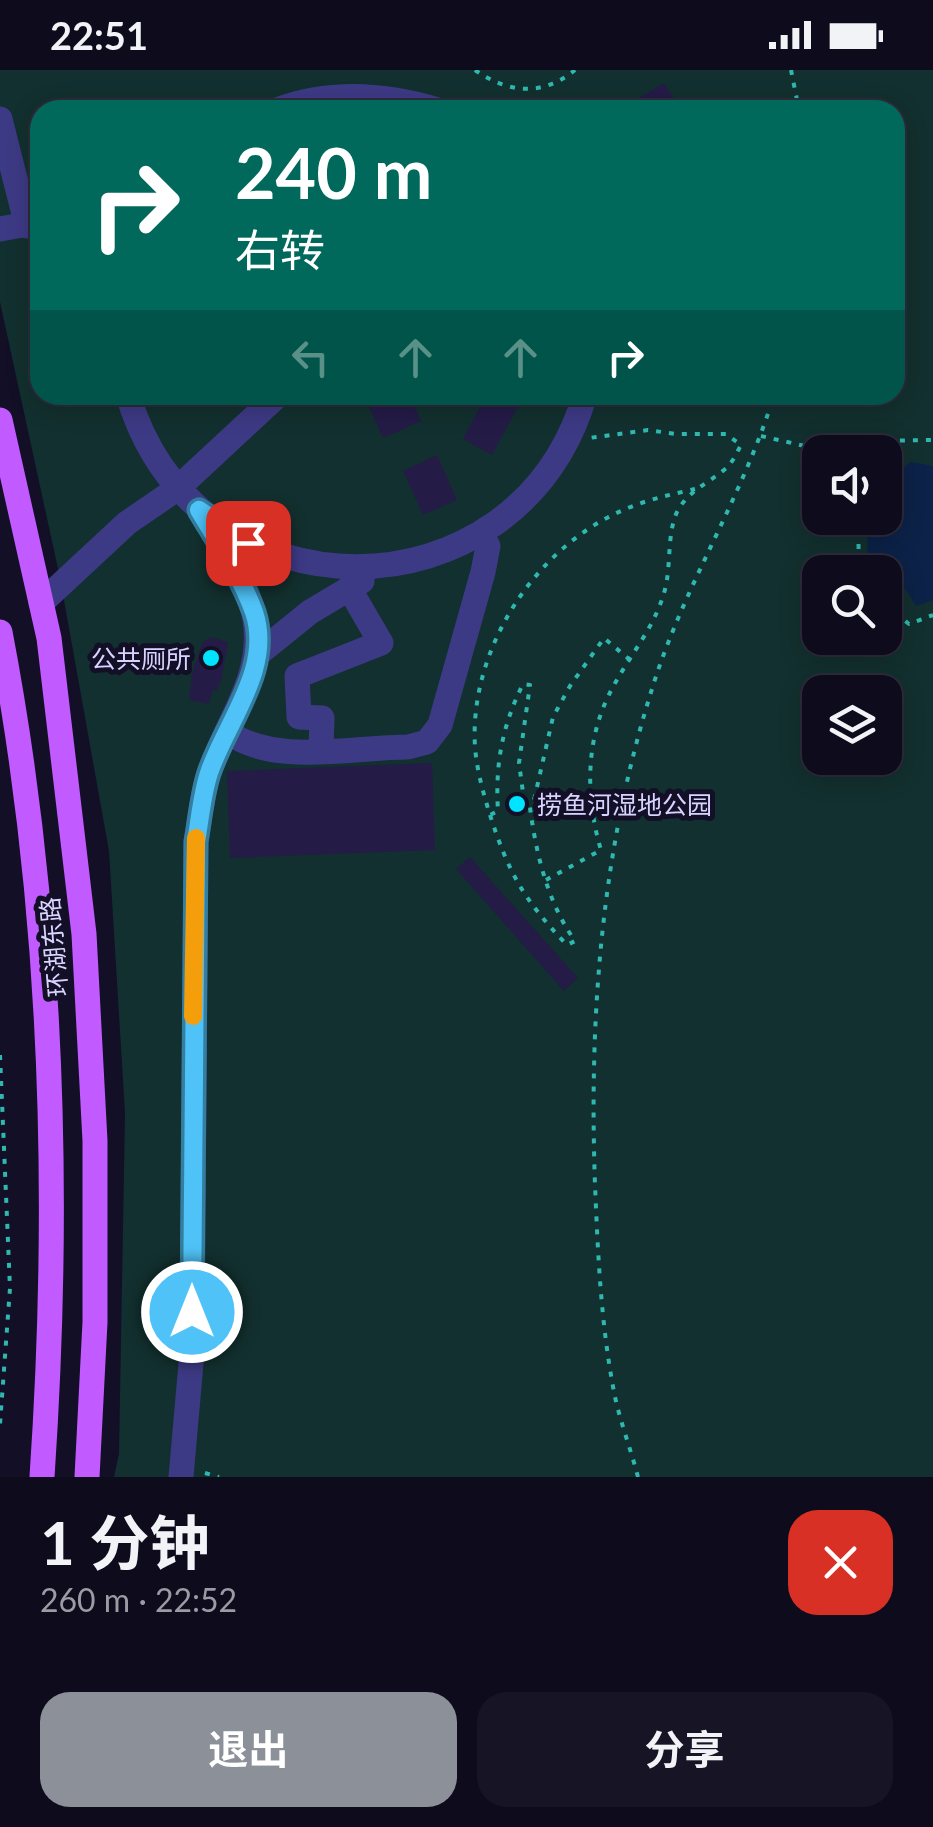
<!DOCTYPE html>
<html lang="zh">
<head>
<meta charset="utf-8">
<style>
	:root { --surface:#0e0b1c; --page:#171425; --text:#f1f3f6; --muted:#9b9ba3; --line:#2e2b3b; --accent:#8c9099 }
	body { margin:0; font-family:Lato,"Noto Sans SC",sans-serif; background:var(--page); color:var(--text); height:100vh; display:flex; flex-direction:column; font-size:38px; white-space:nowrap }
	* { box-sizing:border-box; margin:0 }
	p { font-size:32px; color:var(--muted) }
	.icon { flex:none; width:55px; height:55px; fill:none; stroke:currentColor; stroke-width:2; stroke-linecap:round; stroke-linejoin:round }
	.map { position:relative; height:1407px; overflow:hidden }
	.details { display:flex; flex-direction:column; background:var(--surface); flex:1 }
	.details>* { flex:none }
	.banner { position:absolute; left:30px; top:30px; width:875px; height:305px; border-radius:30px; box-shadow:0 5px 25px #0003,0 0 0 2px var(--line); background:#00695c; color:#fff; overflow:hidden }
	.buttons { position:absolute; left:802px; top:365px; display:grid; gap:20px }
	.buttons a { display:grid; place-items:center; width:100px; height:100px; border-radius:20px; background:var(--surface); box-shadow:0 5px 25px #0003,0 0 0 2px var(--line); font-size:50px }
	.pin { position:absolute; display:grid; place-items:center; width:85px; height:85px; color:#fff; margin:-42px; border-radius:20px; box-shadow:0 5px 15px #0006 }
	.me { position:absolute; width:110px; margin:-55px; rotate:0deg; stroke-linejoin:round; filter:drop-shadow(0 0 8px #0008) }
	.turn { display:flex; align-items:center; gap:35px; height:210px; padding:0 40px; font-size:45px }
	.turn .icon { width:130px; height:130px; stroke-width:2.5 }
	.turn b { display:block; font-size:70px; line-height:85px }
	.lanes { display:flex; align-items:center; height:95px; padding:0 40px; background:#0003; justify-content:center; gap:50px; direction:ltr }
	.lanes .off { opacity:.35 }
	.round { display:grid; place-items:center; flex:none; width:105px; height:105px; border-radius:30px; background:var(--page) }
	.headline { display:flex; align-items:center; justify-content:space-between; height:170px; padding:0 40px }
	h1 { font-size:60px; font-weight:700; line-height:75px }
	.button { display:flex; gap:20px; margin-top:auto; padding:20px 40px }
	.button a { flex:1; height:115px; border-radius:30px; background:var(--accent); color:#fff; font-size:40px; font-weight:700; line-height:115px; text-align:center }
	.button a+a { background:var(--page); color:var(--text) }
	.status { display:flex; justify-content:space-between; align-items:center; height:70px; padding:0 50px; background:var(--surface); direction:ltr }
	.status svg { height:28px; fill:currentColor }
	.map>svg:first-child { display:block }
</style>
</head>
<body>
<div class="status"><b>22:51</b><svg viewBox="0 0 49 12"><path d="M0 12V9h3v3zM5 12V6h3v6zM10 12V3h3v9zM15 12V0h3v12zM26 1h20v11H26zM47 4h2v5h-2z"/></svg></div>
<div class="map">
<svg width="933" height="1407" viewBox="0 0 933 1407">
	<rect width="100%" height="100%" fill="#130f26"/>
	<path fill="#12302f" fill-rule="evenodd" d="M0 0H933V1407H114L119 1384 125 1043 109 781 60 508 0 232ZM40 40H895V325H40ZM820 382H885V448H820ZM820 502H885V568H820ZM820 622H885V688H820Z"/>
	<path fill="#0c2248" d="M911 392 933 396V530L916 536 906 520 885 512V502H873L868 494 867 448H885V412Z"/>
	<g fill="#241b47">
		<path d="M664 13 681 40H619Z"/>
		<path d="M409 325 421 351 383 368 364 326Z"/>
		<path d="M486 325H524L492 385 463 369Z"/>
		<path d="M437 385 457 430 423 445 403 401Z"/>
		<path d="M210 567 228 572 221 611 217 620 212 621 209 634 189 630 192 604 202 573Z"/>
		<path d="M432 693 435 780 230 788 227 701Z"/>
		<path d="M470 787 578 908 564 921 456 799Z"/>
	</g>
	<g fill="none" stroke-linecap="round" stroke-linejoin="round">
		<g stroke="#2fb8b0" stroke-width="4" stroke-dasharray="5 8" stroke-linecap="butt">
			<path d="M475 0C508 23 542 27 575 0"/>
			<path d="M791 0 799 40"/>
			<path d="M761 366 831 382"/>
			<path d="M851 382 869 371 933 370"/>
			<path d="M858 448 859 502"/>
			<path d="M885 535 909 554 933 545"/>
			<path d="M630 590 604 568 570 616 553 647 534 730H524L519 693 530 615 523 614C502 656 495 695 498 741L490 745C483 722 477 701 475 677 469 581 533 480 621 441 645 430 669 425 695 419"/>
			<path d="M490 745C509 804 524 830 567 875L575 871C546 830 535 779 529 730"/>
			<path d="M546 810 601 780C585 727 585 667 613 617 630 585 654 558 664 523 672 497 666 463 678 440 689 421 708 413 724 400 732 394 736 384 741 375L726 364H676L648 360 589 368"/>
			<path d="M0 985 10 1218 0 1354"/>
			<path d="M205 1403 219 1407"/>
			<path d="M638 1407C631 1380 621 1354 615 1327 601 1257 598 1186 595 1115 589 947 601 781 652 619 683 517 743 427 774 325"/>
		</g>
		<g stroke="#3d3a85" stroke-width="25">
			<path d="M277 40C330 20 385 24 438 40"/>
			<path d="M0 49 27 156"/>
			<path d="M0 159 40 152"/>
			<path d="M128 325C196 554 517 554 585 325"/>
			<path d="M41 533 127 453 178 418 278 325"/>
			<path d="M258 584 310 542 362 511"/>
			<path d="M228 662C274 696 352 677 408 677L427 672 440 655 483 502 488 476 480 464"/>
			<path d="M321 680 322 648 299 647 297 606 381 573 349 518"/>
			<path d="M181 1407 192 1282 196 771C200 749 202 724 209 703 227 651 264 607 255 550 250 515 216 470 199 439"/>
		</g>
		<g stroke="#c25bff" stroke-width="25">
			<path d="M0 350 49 568 84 864 95 1071V1252L87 1407"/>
			<path d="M0 562C53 839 61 1127 42 1407"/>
		</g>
	</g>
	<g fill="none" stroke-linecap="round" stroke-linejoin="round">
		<defs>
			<path id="route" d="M192 1242 196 772C200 749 202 724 209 703 226 652 273 599 254 542 241 506 218 472 199 440L248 473"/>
		</defs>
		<use href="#route" stroke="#337fa1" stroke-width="25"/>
		<use href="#route" stroke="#4fc3f7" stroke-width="18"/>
		<path stroke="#f59e0b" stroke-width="18" d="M193 946 196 768"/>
	</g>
	<g fill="#00e5ff" stroke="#130f26" stroke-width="4">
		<circle cx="211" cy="588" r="10"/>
		<circle cx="517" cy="734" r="10"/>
	</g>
	<g text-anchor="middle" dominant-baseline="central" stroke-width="10" stroke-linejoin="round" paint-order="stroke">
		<g font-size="25" fill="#d9d4ff" stroke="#130f26" text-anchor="end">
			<text x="191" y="588">公共厕所</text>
			<text x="537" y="734" text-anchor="start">捞鱼河湿地公园</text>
		</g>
		<g font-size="25" fill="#d9d4ff" stroke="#130f26">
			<text transform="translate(53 877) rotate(-95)">环湖东路</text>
		</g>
	</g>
</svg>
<div class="buttons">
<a><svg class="icon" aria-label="sound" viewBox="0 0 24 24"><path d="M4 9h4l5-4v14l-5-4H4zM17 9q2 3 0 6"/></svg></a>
<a><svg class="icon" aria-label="search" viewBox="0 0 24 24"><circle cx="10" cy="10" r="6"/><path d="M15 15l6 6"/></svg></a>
<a><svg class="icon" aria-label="layers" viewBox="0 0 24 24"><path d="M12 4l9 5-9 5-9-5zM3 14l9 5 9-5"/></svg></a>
</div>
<div class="pin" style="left:248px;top:473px;background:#d93025"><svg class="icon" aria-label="arrive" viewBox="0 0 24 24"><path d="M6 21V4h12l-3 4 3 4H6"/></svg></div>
<svg class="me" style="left:192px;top:1242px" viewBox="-20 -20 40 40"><circle r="17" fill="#4fc3f7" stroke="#fff" stroke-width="3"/><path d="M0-11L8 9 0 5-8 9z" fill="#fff"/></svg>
<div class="banner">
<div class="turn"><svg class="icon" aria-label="right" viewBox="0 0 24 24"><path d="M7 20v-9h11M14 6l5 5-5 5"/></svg><div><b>240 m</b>右转</div></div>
<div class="lanes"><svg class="icon off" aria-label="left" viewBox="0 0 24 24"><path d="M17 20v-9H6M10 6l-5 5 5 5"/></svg><svg class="icon off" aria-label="ahead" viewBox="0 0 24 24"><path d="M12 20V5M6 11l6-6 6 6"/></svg><svg class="icon off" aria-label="ahead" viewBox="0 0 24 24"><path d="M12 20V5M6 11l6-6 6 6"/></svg><svg class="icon" aria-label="right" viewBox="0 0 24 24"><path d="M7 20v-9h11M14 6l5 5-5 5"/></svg></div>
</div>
</div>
<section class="details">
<div class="headline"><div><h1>1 分钟</h1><p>260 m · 22:52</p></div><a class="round" style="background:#d93025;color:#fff"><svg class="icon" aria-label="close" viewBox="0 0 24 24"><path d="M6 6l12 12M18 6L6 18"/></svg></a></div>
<div class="button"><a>退出</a><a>分享</a></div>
</section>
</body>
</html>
